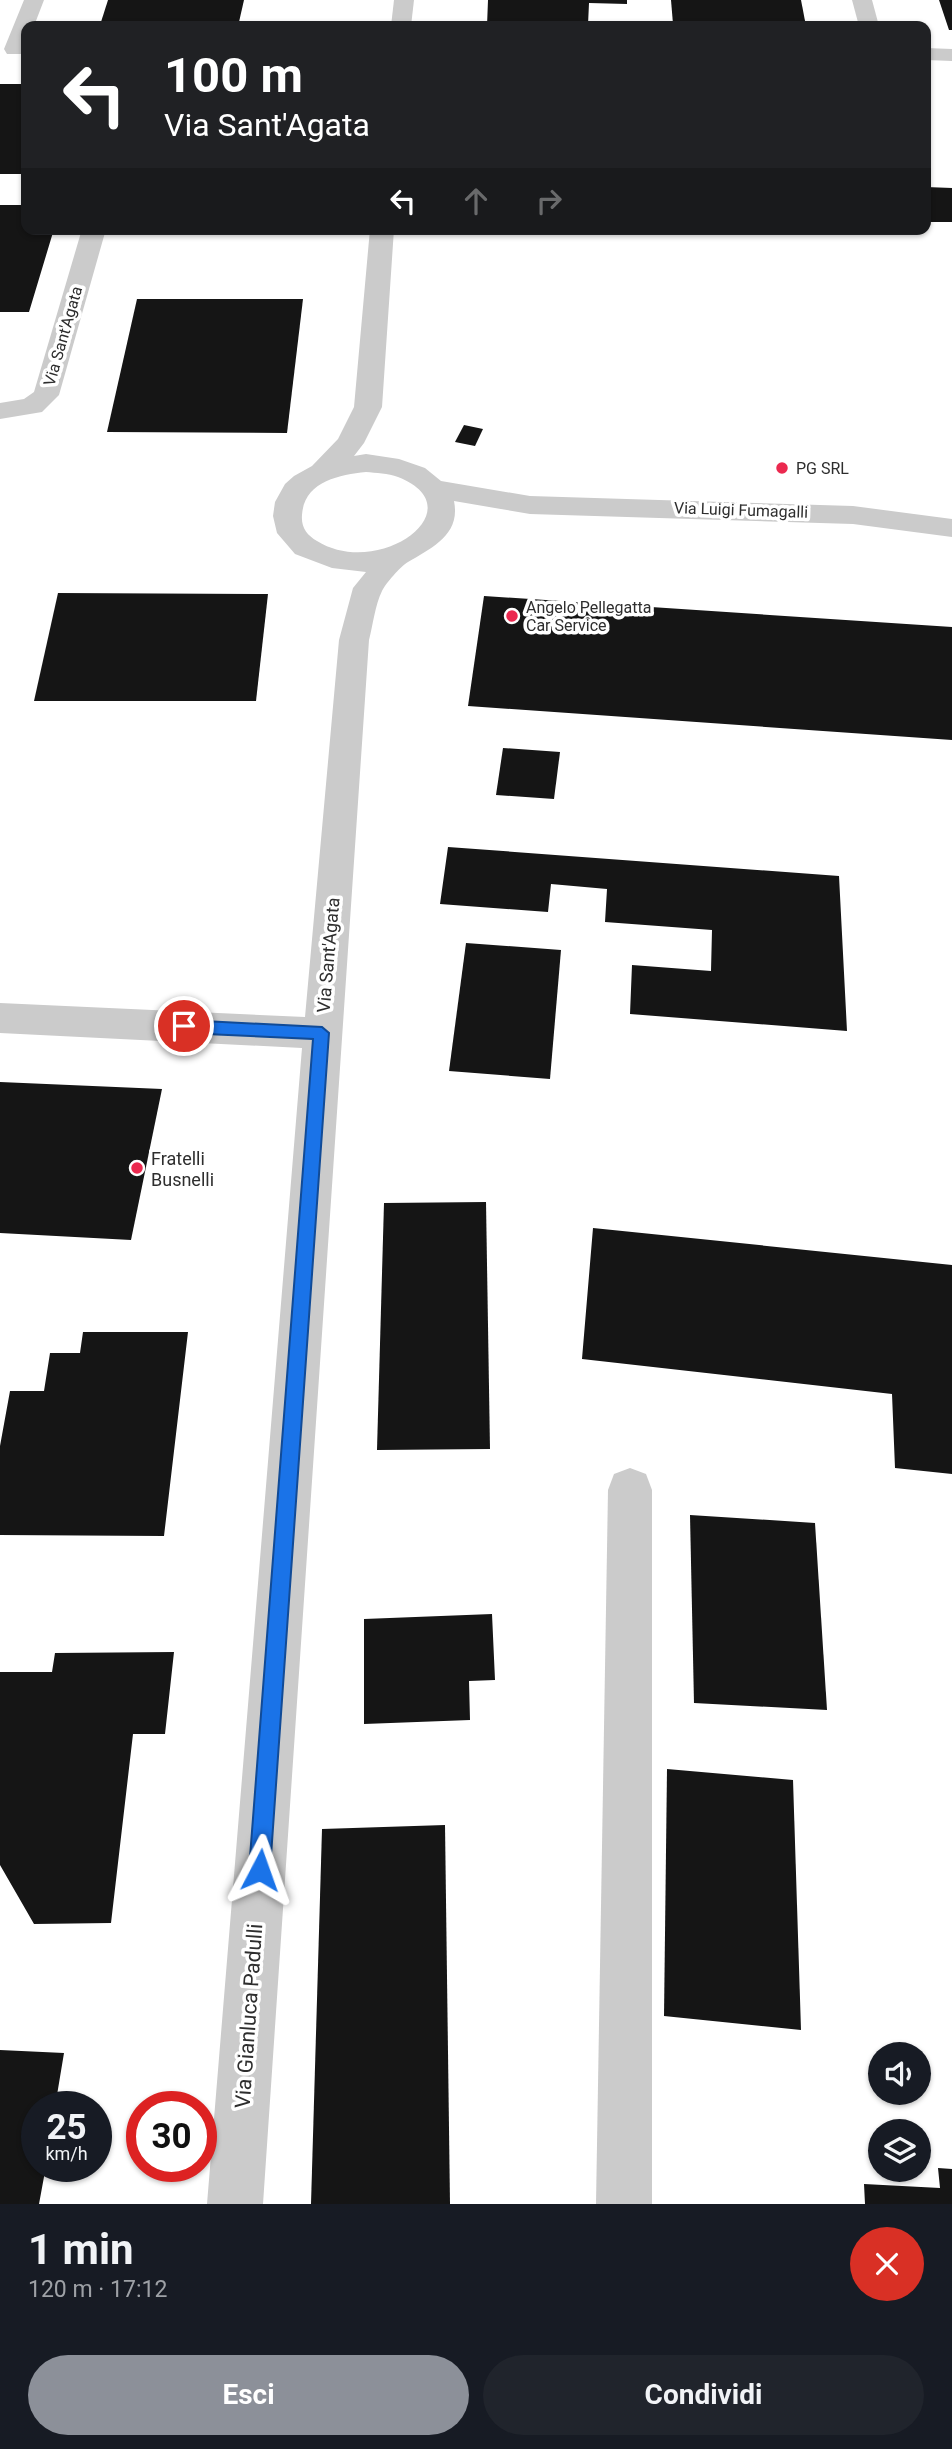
<!DOCTYPE html>
<html lang="it">
<head>
<meta charset="utf-8">
<style>
	:root { --surface:#171b24; --page:#20242c; --text:#f1f3f6; --muted:#9ea1a6; --accent:#8c9099 }
	body { margin:0; font-family:Roboto,sans-serif; background:var(--page); color:var(--text); height:100vh; display:flex; flex-direction:column; font-size:26px; white-space:nowrap }
	* { box-sizing:border-box; margin:0 }
	p { font-size:23px; color:var(--muted) }
	.icon { flex:none; width:38px; height:38px; fill:none; stroke:currentColor; stroke-width:2; stroke-linecap:round; stroke-linejoin:round }
	.map { position:relative; height:2204px; overflow:hidden }
	.side { display:flex; flex-direction:column; background:var(--surface); flex:1 }
	.side>* { flex:none }
	.top-card { position:absolute; left:21px; top:21px; width:910px; height:214px; border-radius:14px; box-shadow:0 2px 5px #0004; background:#202124; color:#fff; overflow:hidden }
	.buttons { position:absolute; left:868px; top:2042px; display:grid; gap:14px }
	.buttons a { display:grid; place-items:center; width:63px; height:63px; border-radius:50%; background:var(--surface); box-shadow:0 2px 5px #0004; font-size:35px }
	.speed { position:absolute; left:21px; top:2091px; display:flex; gap:14px; font-size:35px; font-weight:700; text-align:center }
	.speed>* { display:grid; place-content:center; width:91px; height:91px; border-radius:50%; background:var(--surface); box-shadow:0 2px 5px #0004; line-height:1 }
	.speed small { font-size:18px; font-weight:400 }
	.speed .limit { border:10px solid #d22; background:#fff; color:#111 }
	.pin { position:absolute; display:grid; place-items:center; width:60px; height:60px; color:#fff; margin:-30px; border:4px solid #fff; border-radius:50%; box-shadow:0 2px 7px #0007 }
	.me { position:absolute; width:77px; margin:-38px; rotate:4deg; stroke-linejoin:round; filter:drop-shadow(0 0 5px #0008) }
	.turn { display:flex; align-items:center; gap:24px; height:147px; padding:0 28px; font-size:32px }
	.turn .icon { width:91px; height:91px; stroke-width:2.5 }
	.turn b { display:block; font-size:49px; line-height:60px }
	.lanes { display:flex; align-items:center; height:66px; padding:0 28px; background:#0003; justify-content:center; gap:35px; direction:ltr }
	.lanes .off { opacity:.35 }
	.round { display:grid; place-items:center; flex:none; width:74px; height:74px; border-radius:37px; background:var(--page) }
	.overview { display:flex; align-items:center; justify-content:space-between; height:119px; padding:0 28px }
	h1 { font-size:42px; font-weight:700; line-height:52px }
	.primary-button { display:flex; gap:14px; margin-top:auto; padding:14px 28px }
	.primary-button a { flex:1; height:80px; border-radius:42px; background:var(--accent); color:#fff; font-size:28px; font-weight:700; line-height:80px; text-align:center }
	.primary-button a+a { background:var(--page); color:var(--text) }
	.map>svg:first-child { display:block }
</style>
</head>
<body>
<div class="map">
<svg width="952" height="2204" viewBox="0 0 952 2204">
	<rect width="100%" height="100%" fill="#fff"/>
	<g fill="#151515">
		<path d="M108 0H244L239 22H101Z"/>
		<path d="M488 0H627V4L589 3 588 25 487 26Z"/>
		<path d="M671 0H801L806 26 673 24Z"/>
		<path d="M939 0H952V30H949Z"/>
		<rect x="0" y="84" width="26" height="90"/>
		<path d="M926 187 952 188V222H926Z"/>
		<path d="M0 205H26V229H54L29 312H0Z"/>
		<path d="M137 299H303L287 433 107 432Z"/>
		<path d="M464 425 483 429 475 446 455 442Z"/>
		<path d="M58 593 268 594 256 701H34Z"/>
		<path d="M484 596 952 627V740L468 706Z"/>
		<path d="M503 748 560 752 554 799 496 795Z"/>
		<path d="M448 847 839 876 847 1031 630 1014 632 965 711 971 712 930 605 922 607 889 551 884 548 912 440 904Z"/>
		<path d="M466 943 561 950 550 1079 449 1071Z"/>
		<path d="M0 1082 162 1089 131 1240 0 1233Z"/>
		<path d="M486 1202 490 1449 377 1450 384 1203Z"/>
		<path d="M593 1228 952 1265V1474L895 1468 892 1394 582 1359Z"/>
		<path d="M83 1332H188L164 1536 0 1535V1446L10 1391H44L50 1353H80Z"/>
		<path d="M690 1515 815 1523 827 1710 694 1703Z"/>
		<path d="M492 1614 495 1680 469 1681 470 1720 364 1724V1619Z"/>
		<path d="M174 1652 165 1734H133L111 1923 34 1924 0 1865V1672H52L55 1653Z"/>
		<path d="M667 1769 793 1780 801 2030 664 2016Z"/>
		<path d="M445 1825 450 2204H311L322 1829Z"/>
		<path d="M0 2050 64 2053 55 2107H37V2166H46L39 2204H0Z"/>
		<path d="M938 2168 952 2169V2204H865L864 2184 940 2188Z"/>
	</g>
	<g fill="none" stroke-linecap="round" stroke-linejoin="round">
		<g fill="#cbcbcb" fill-rule="evenodd">
			<path d="M24 0H44L34 26H26V47L23 54H7L4 49Z"/>
			<path d="M394 0H414L411 26H391Z"/>
			<path d="M852 0H872L879 26H859Z"/>
			<path d="M926 48 952 49V61L926 60Z"/>
			<path d="M82 229H106L59 395 42 412 0 419V403L24 399 34 392Z"/>
			<path d="M370 229H394L382 407 364 443 354 456 366 454 399 459 425 468 441 481 530 496 853 506 952 519V537L853 524 530 514 454 501C461 535 431 548 408 562 400 567 386 583 382 591 375 605 373 625 369 640L263 2204H207L302 1048 0 1033V1003L305 1017 339 640 353 588 366 572 332 568 295 554 277 533 273 516 275 502 285 484 294 476 312 466 338 439 354 407ZM366 472C376 473 388 473 398 477 477 508 380 580 317 541 307 535 301 528 302 515 304 482 338 475 366 472Z"/>
			<path d="M630 1468 646 1474 652 1490V2204H596L608 1490 614 1474Z"/>
		</g>
	</g>
	<path fill="#1a73e8" stroke="#114b97" stroke-width="2" d="M184 1020 322 1027 329 1033 270 1870 267 1877 260 1880 252 1877 249 1870 313 1039 184 1033 176 1026Z"/>
	<g fill="#eb294f" stroke="#fff" stroke-width="2.5">
		<circle cx="782" cy="468" r="7"/>
		<circle cx="512" cy="616" r="7"/>
		<circle cx="137" cy="1168" r="7"/>
	</g>
	<g text-anchor="middle" dominant-baseline="central" stroke-width="7" stroke-linejoin="round" paint-order="stroke">
		<g font-size="16" fill="#2e2e2e" stroke="#fff">
			<text transform="translate(63 336) rotate(-74)">Via Sant'Agata</text>
			<text transform="translate(741 510) rotate(2)">Via Luigi Fumagalli</text>
		</g>
		<g font-size="16" fill="#2e2e2e" stroke="#fff" text-anchor="start">
			<text x="796" y="468">PG SRL</text>
			<text x="526" y="607">Angelo Pellegatta<tspan x="526" dy="18">Car Service</tspan></text>
		</g>
		<g font-size="18" fill="#2e2e2e" stroke="#fff">
			<text transform="translate(328 955) rotate(-85)">Via Sant'Agata</text>
		</g>
		<g font-size="18" fill="#2e2e2e" stroke="#fff" text-anchor="start">
			<text x="151" y="1158">Fratelli<tspan x="151" dy="21">Busnelli</tspan></text>
		</g>
		<g font-size="21" fill="#2e2e2e" stroke="#fff">
			<text transform="translate(249 2016) rotate(-86)">Via Gianluca Padulli</text>
		</g>
	</g>
</svg>
<div class="buttons">
<a><svg class="icon" aria-label="sound" viewBox="0 0 24 24"><path d="M4 9h4l5-4v14l-5-4H4zM17 9q2 3 0 6"/></svg></a>
<a><svg class="icon" aria-label="layers" viewBox="0 0 24 24"><path d="M12 4l9 5-9 5-9-5zM3 14l9 5 9-5"/></svg></a>
</div>
<div class="speed"><div>25<small>km/h</small></div><div class="limit">30</div></div>
<div class="pin" style="left:184px;top:1026px;background:#d93025"><svg class="icon" aria-label="arrive" viewBox="0 0 24 24"><path d="M6 21V4h12l-3 4 3 4H6"/></svg></div>
<svg class="me" style="left:260px;top:1870px" viewBox="-20 -20 40 40"><path d="M0-17L14 15 0 8-14 15z" fill="#1a73e8" stroke="#fff" stroke-width="4"/></svg>
<div class="top-card">
<div class="turn"><svg class="icon" aria-label="left" viewBox="0 0 24 24"><path d="M17 20v-9H6M10 6l-5 5 5 5"/></svg><div><b>100 m</b>Via Sant'Agata</div></div>
<div class="lanes"><svg class="icon" aria-label="left" viewBox="0 0 24 24"><path d="M17 20v-9H6M10 6l-5 5 5 5"/></svg><svg class="icon off" aria-label="ahead" viewBox="0 0 24 24"><path d="M12 20V5M6 11l6-6 6 6"/></svg><svg class="icon off" aria-label="right" viewBox="0 0 24 24"><path d="M7 20v-9h11M14 6l5 5-5 5"/></svg></div>
</div>
</div>
<section class="side">
<div class="overview"><div><h1>1 min</h1><p>120 m · 17:12</p></div><a class="round" style="background:#d93025;color:#fff"><svg class="icon" aria-label="close" viewBox="0 0 24 24"><path d="M6 6l12 12M18 6L6 18"/></svg></a></div>
<div class="primary-button"><a>Esci</a><a>Condividi</a></div>
</section>
</body>
</html>
